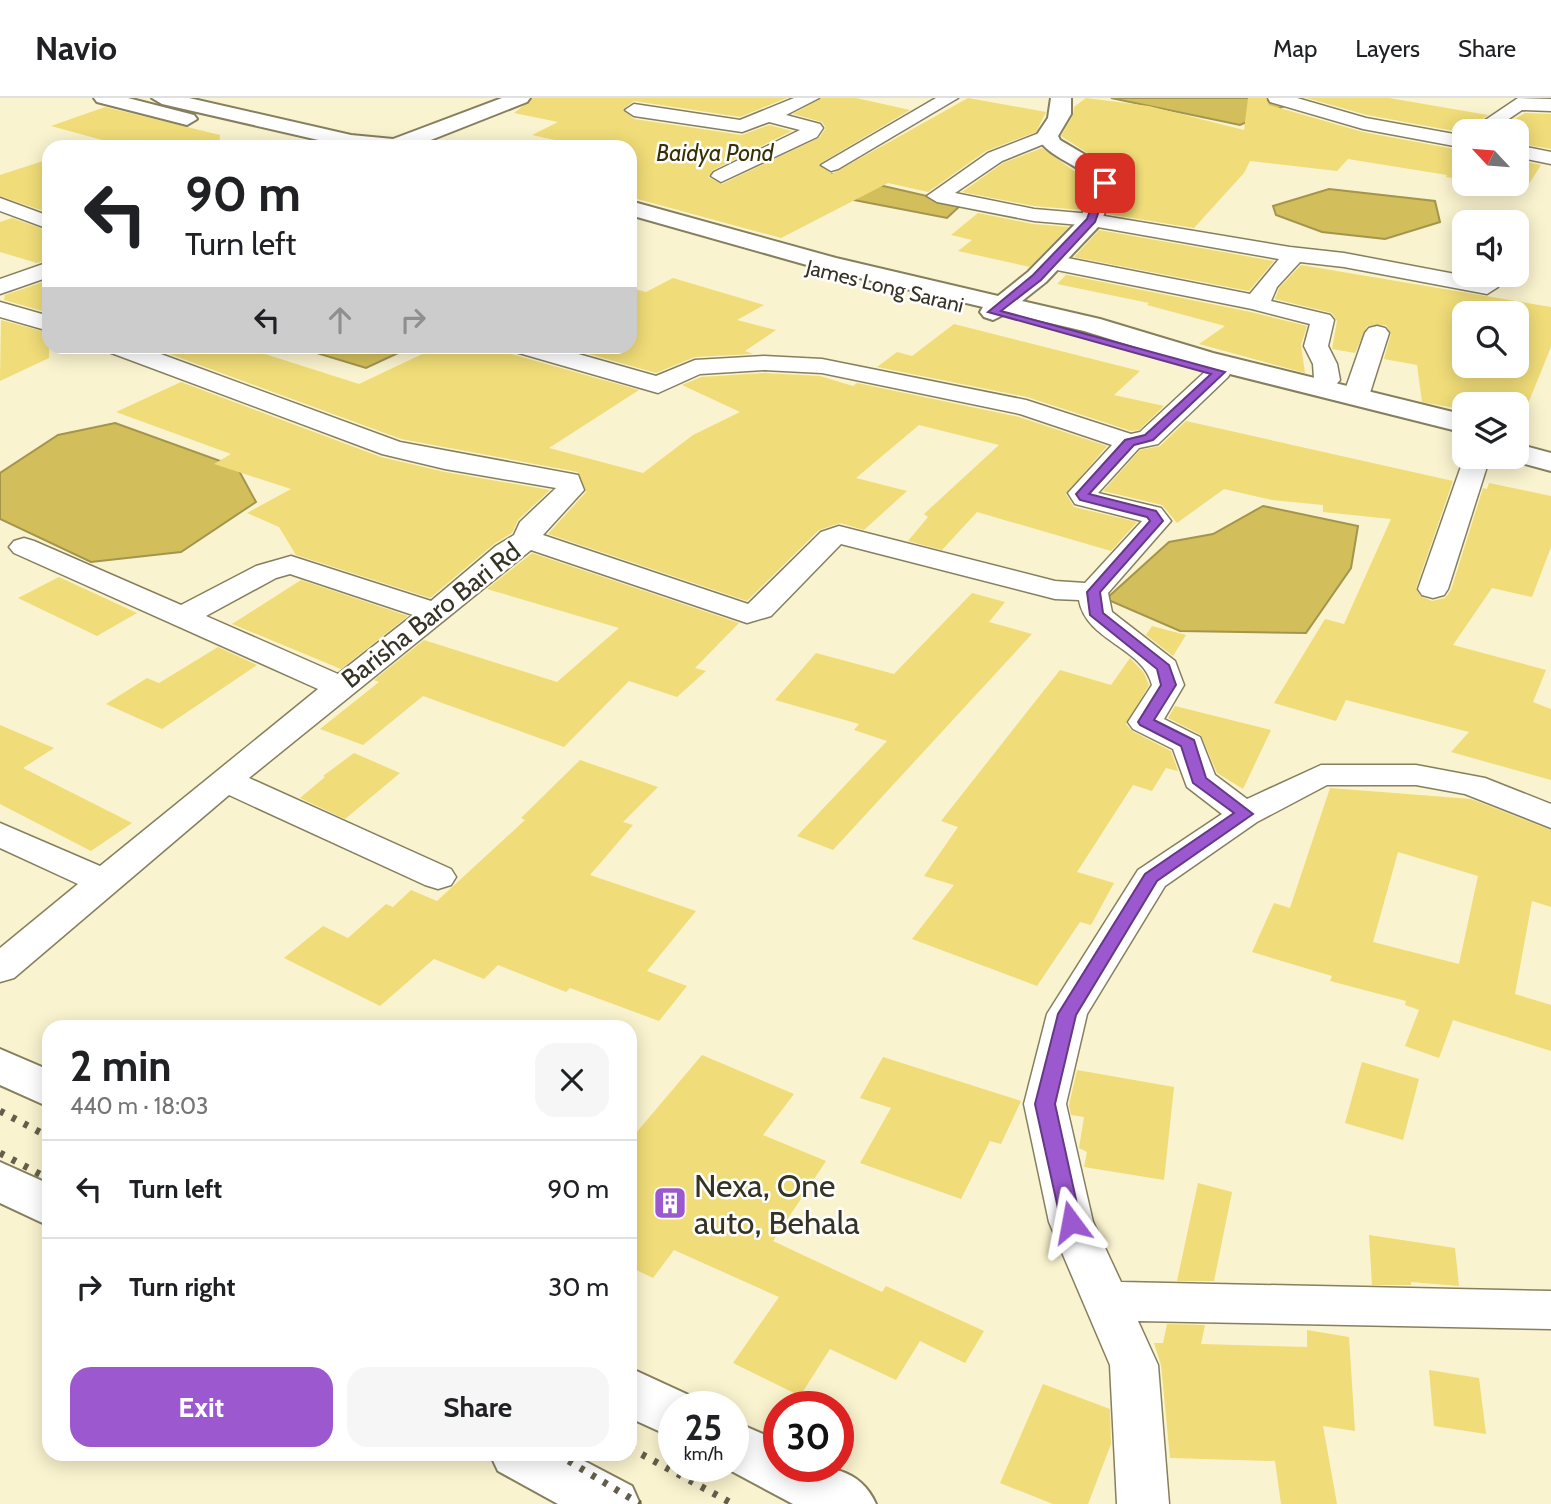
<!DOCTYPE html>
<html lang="en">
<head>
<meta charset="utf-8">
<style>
	:root { --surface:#fff; --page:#f6f6f6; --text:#202124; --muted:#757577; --line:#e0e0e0; --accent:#9c58ce }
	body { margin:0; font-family:Cabin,sans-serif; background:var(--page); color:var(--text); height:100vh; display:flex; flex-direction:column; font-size:26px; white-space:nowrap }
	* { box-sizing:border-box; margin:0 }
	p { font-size:23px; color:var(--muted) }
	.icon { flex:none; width:38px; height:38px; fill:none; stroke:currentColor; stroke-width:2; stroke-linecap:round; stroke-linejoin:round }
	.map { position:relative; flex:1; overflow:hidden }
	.details { position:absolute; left:42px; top:922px; width:595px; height:441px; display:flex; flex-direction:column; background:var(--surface); border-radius:21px; box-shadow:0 4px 18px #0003 }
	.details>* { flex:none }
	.top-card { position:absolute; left:42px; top:42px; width:595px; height:214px; border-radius:21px; box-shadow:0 4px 18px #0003; background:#fff; color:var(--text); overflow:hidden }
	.needle { width:46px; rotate:296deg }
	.buttons { position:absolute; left:1452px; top:21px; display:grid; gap:14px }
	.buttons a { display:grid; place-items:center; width:77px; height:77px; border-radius:14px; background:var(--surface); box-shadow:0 4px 18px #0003; font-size:35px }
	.speed { position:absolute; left:658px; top:1293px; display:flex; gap:14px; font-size:35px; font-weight:700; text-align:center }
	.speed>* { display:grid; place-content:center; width:91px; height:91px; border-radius:50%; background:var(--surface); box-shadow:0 4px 18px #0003; line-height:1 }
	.speed small { font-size:18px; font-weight:400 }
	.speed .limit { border:10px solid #d22; background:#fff; color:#111 }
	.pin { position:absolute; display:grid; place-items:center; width:60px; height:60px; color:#fff; margin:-30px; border-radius:14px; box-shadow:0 4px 10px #0006 }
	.me { position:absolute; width:77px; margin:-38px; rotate:347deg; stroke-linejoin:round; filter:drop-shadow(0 0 5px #0008) }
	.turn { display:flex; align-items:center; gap:24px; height:147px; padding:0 28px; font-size:32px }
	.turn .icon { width:91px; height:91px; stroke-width:2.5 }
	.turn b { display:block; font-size:49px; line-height:60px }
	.lanes { display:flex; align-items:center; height:66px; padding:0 28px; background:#0003; justify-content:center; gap:35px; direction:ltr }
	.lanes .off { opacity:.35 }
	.round { display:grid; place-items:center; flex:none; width:74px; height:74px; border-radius:21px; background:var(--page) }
	.overview { display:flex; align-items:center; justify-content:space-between; height:119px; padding:0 28px }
	h1 { font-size:42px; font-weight:700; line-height:52px }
	.cta { display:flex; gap:14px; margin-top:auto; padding:14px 28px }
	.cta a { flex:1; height:80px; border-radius:21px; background:var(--accent); color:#fff; font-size:28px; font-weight:700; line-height:80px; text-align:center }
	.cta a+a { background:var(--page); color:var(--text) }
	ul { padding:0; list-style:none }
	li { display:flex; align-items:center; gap:21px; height:98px; padding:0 28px; border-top:2px solid var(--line) }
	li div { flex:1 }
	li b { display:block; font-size:26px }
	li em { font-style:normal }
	header { display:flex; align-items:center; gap:42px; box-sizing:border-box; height:98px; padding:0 35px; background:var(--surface); border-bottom:2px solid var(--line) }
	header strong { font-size:33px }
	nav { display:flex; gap:38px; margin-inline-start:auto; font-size:24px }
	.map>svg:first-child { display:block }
</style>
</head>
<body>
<header>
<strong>Navio</strong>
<nav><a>Map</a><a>Layers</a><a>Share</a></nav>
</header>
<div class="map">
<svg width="1551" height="1406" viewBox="0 0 1551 1406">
	<rect width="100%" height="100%" fill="#faf3cf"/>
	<g fill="#d2bf5b" stroke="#a3954b" stroke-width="2">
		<path d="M1111 0H1255L1287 7 1240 27Z"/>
		<path d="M831 76 962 106 947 120 802 92Z"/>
		<path d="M1329 91 1435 103 1440 124 1385 141 1322 134 1276 117 1273 108Z"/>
		<path d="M297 249 411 248V249L366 270Z"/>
		<path d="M115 325 237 369 256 404 181 454 91 464 0 421V375L58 337Z"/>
		<path d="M1263 408 1358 428 1351 470 1306 535 1180 533 1106 501 1169 444 1213 436Z"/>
	</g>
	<g fill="#f0dc78" fill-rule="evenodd">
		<path d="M533 0H787L740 19 634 3 623 11 634 21 742 37 769 27 792 33 713 72 708 79 722 86 819 40 826 30 822 24 793 16 821 0H856L910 12 819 66 832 76 968 0 1046 14 1036 34 986 53 928 94 888 85 781 140 630 99V49H587L532 37 558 24 514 15Z"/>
		<path d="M1086 0 1149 8 1244 32 1248 0H1266L1269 7 1363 34 1465 53V82L1446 79 1447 77 1348 61 1337 73 1250 63 1244 75 1194 130 1107 116 1118 82 1100 63 1061 38 1073 17 1074 9Z"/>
		<path d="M1306 0H1389L1488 17 1465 35 1367 17Z"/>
		<path d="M105 9 220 37 219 49H128L51 28Z"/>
		<path d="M1525 15 1551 16V51L1517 45V33H1495Z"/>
		<path d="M1042 50 1091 85 1081 112 1034 108 962 94 1003 65Z"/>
		<path d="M49 61V115L0 98V77Z"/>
		<path d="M1517 62 1541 67 1525 92 1485 86H1517Z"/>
		<path d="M978 115 1033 126 1069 129 1030 169 958 153 972 142 951 137Z"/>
		<path d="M12 120 49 133V162L37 165 0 154V124Z"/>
		<path d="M1099 132 1274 163 1249 193 1074 159Z"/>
		<path d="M1301 167 1551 209V249L1521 323 1517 322V306H1465V312L1422 304 1417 267 1384 261 1391 236 1386 227 1367 228 1355 255 1332 251 1337 223 1332 215 1275 201 1279 190ZM1465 215H1517V268H1465Z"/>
		<path d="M1058 175 1251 214 1307 228 1301 247 1305 275 1199 246 1225 228 1147 207 1149 205 1057 186 1066 177Z"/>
		<path d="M673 180 764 207 737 222 776 232 745 253 753 256 695 259 656 275 561 248H630V190L646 194Z"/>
		<path d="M49 182V215L4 202 5 197Z"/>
		<path d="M1 222 49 235V260L0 283Z"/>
		<path d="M954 226 1140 273 1114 297 1164 308 1139 332 1131 333 1027 299 877 269 897 254 912 258Z"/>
		<path d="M156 248H240L359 286 439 248H507L511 256 639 292 549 350 643 375 693 337 740 314 682 287 701 279 764 275 820 278 853 288 857 285 1019 319 1107 348 1066 396 1074 409 1137 424 1111 453 977 414 942 452 908 443 928 419 924 416 999 347 919 327 856 380 907 393 864 432 840 425 819 432 747 503 548 436 586 394 578 374 401 341 156 251Z"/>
		<path d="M181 284 381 359 445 374 550 392 518 422 512 435 494 446 430 500 296 457 279 429 247 415 291 391 214 366 231 356 116 314Z"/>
		<path d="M1186 323 1453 383 1416 490 1420 498 1432 503 1445 500 1451 492 1483 390 1487 391 1489 385 1551 398V449L1532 499 1492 490 1453 547 1546 572 1533 604 1551 611V682L1451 654 1469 634 1346 602 1336 623 1274 605 1325 521 1344 526 1391 421 1323 414V407L1272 402 1224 391 1177 425 1162 407 1103 393 1140 352 1160 348Z"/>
		<path d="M532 455 739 525 695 570 706 573 677 599 629 583 564 649 423 598 363 647 320 631 379 584 374 582 424 542 557 584 619 530 487 491Z"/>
		<path d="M59 479 137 515 97 538 18 500Z"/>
		<path d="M301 482 408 518 341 571 232 526Z"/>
		<path d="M972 495 1005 504 989 524 1032 536 833 752 797 738 887 643 854 632 859 626 775 602 816 555 894 576Z"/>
		<path d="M1152 528 1186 537 1173 558 1146 537Z"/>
		<path d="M218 549 257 567 162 631 106 606 147 580 159 585Z"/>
		<path d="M1130 560 1144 575 1149 587 1126 626 1132 633 1171 653 1178 673 1166 670 1152 693 1133 687 1077 774 1114 785 1091 827 1080 824 1037 888 912 841 954 787 924 778 958 729 941 723 1060 572 1111 587Z"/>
		<path d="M1175 608 1271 632 1243 691 1217 675 1201 637 1168 620Z"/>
		<path d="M0 627 54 650 23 670 132 725 91 753 0 706Z"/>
		<path d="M354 655 400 675 345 721 300 700 325 679 323 678Z"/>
		<path d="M580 662 658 689 623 724 633 727 590 777 696 813 647 873 687 888 659 923 570 890 566 894 498 867 484 881 434 861 380 908 284 860 323 828 348 840 386 806 393 809 411 792 437 803 525 722 521 720Z"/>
		<path d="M1330 690 1471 701 1551 732V809L1532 803 1515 896 1551 907V953L1453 922 1439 960 1405 948 1419 912 1405 907 1406 903 1330 883 1332 878 1252 854 1274 805 1290 810ZM1398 754 1478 778 1459 866 1373 844Z"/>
		<path d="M702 957 794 996 763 1037 826 1063 773 1143 882 1194 886 1188 984 1233 965 1265 920 1243 896 1282 830 1251 800 1298 733 1265 779 1199 674 1152 653 1180 630 1169V1042Z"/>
		<path d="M883 959 1021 1003 1001 1046 990 1043 961 1101 860 1065 891 1010 860 1000Z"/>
		<path d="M1362 964 1419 981 1403 1042 1345 1025Z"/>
		<path d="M1077 972 1174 989 1164 1082 1084 1069 1087 1054 1079 1050 1084 1019 1071 1017 1069 1007Z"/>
		<path d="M1198 1085 1232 1094 1214 1183H1177Z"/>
		<path d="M1369 1137 1455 1150 1459 1188 1411 1184V1187H1372Z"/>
		<path d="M1167 1226 1205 1227 1201 1246 1307 1249V1232L1349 1239 1355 1333 1323 1328 1337 1406H1281L1275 1363 1170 1360 1161 1267 1154 1245H1163Z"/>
		<path d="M1429 1272 1479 1280 1486 1336 1434 1328Z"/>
		<path d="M1043 1286 1110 1311 1111 1346 1088 1406H1053L1000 1385Z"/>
	</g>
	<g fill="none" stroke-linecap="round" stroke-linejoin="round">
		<defs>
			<g id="street">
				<path d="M794 0H819L786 17 820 26 823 30 817 39 721 84 711 78 714 74 800 32 769 24 742 34 634 18 625 12 634 6 740 22Z"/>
				<path d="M936 0H958L838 71 831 73 821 67Z"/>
				<path d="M1268 0H1297L1366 20 1465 38V50L1363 31 1270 4Z"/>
				<path d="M1518 0 1551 1V13L1522 12 1491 33H1469Z"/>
				<path d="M1047 32 1057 38 1054 42 1002 63 955 95 1034 111 1092 116 1290 149 1344 155 1487 182 1498 189 1487 196 1344 169 1300 164 1277 189 1271 203 1330 217 1334 222 1328 248 1337 266 1340 282 1329 294H1311L1307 289 1314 280 1313 266 1304 248 1310 226 1252 211 1052 171 1041 164 1052 157 1250 196 1279 161 1092 128 1034 123 937 104 927 98 988 55Z"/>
				<path d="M1517 47 1551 54V66L1517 59Z"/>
				<path d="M0 100 49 118V131L0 113Z"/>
				<path d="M49 164V179L0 196V181Z"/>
				<path d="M0 204 49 218V233L0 219Z"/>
				<path d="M1377 228 1385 230 1389 235 1369 298 1365 303H1347L1343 298 1365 235 1369 230Z"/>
				<path d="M103 248H139L400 344 578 377 584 392 543 437 748 506 821 434 839 428 1055 483 1085 485 1142 423 1075 406 1068 395 1112 347 1020 316 822 275 764 272 700 276 658 295 512 253 509 248H550L656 278 695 262 764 258 822 261 1026 302 1131 336 1140 334 1210 269H1228L1231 274 1228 279 1158 346 1139 350 1098 395 1161 410 1171 423 1108 495 1112 514 1175 563 1184 587 1164 621 1200 639 1215 677 1247 701 1321 667H1416L1485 680 1551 706V730L1465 696 1416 687H1327L1257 724 1165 788 1087 916 1066 1006 1093 1124 1121 1184 1551 1193V1231L1138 1223 1158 1267 1169 1406H1117L1110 1267 1049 1124 1024 1006 1047 916 1138 772 1222 716 1187 689 1173 651 1133 631 1128 624 1152 587C1143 549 1086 543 1079 502L1055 501 841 446 771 518 747 525 531 452 249 680 451 771 456 779 451 787 438 791 425 787 229 697 14 880 0 884V850L78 786 0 750V725L100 768 318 591 14 455 9 449 14 443 24 440 34 443 181 507 256 468 291 458 431 503 496 448 514 437 520 424 556 390 445 371 382 356 106 253ZM290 476 413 517 338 576 206 518 276 480Z"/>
				<path d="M1465 357 1490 359 1448 491 1444 497 1433 500 1422 497 1418 491Z"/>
			</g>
			<g id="secondary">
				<path d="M94 0H128L194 17 197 21 187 27 97 4Z"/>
				<path d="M152 0H189L351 37 393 41 502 0H530L527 4 413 49H349L162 6Z"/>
				<path d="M1051 0H1071V16L1058 38 1060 42 1099 65 1116 84 1100 127 1046 184 1022 203 1100 221 1213 255 1465 317V335L1194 267 1084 233 1007 215 993 222 984 219 980 214 983 209 821 171 630 117V103L836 160 998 198 1028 174 1081 120 1094 84C1077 64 1051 62 1036 38L1048 20Z"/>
				<path d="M1517 346 1551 355V373L1507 361 1505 359H1517Z"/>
			</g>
			<g id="highway">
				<path d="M0 951 49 972V1009L0 987Z"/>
				<path d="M0 1064 49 1086V1128L0 1105Z"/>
				<path d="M630 1270 693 1299 698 1309H674V1340L630 1320Z"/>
				<path d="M733 1323 779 1343V1368C818 1368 858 1365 876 1406H793L722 1368H733Z"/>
				<path d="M490 1356H571L632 1388 640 1406H558L498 1373Z"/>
			</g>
		</defs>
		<use href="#street" stroke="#857f5e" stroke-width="3"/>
		<use href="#secondary" stroke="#857f5e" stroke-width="4"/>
		<use href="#highway" stroke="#857f5e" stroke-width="4"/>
		<use href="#street" fill="#fff" fill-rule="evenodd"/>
		<use href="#secondary" fill="#fff" fill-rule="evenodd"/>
		<use href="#highway" fill="#fff" fill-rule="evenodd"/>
		<g stroke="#635f4c" stroke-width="7" stroke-dasharray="4.5 9" stroke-linecap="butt">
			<path d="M0 1013 49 1039"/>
			<path d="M0 1055 49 1081"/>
			<path d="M630 1350 733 1406"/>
			<path d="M557 1356 640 1406"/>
		</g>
	</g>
	<path fill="#9c58ce" stroke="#653986" stroke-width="2" d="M1105 82 1109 85 1095 124 1041 182 1001 213 1225 274 1153 342 1134 347 1089 396 1156 413 1163 423 1100 494 1103 515 1169 567 1176 587 1154 622 1194 642 1206 680 1253 716 1157 783 1076 917 1055 1006 1081 1124 1078 1129H1064L1061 1124 1035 1006 1058 916 1145 776 1234 715 1193 685 1181 648 1140 627 1138 624 1161 587 1157 571 1090 517 1087 494 1150 423 1147 419 1080 402 1076 396 1125 342 1145 337 1211 276 988 214 1033 177 1087 121 1100 85Z"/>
	<defs>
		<symbol id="building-square" viewBox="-11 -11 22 22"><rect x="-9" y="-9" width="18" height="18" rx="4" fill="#9c58ce" stroke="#fff"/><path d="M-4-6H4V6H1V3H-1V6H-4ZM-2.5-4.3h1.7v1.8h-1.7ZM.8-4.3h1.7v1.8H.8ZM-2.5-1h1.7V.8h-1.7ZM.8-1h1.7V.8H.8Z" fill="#fff"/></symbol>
	</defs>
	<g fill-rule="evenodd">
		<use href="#building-square" x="651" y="1086" width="38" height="38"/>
	</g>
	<g text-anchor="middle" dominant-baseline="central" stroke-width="5" stroke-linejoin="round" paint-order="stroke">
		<g font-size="21" fill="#363325" stroke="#fff">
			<text transform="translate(885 188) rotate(14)">James Long Sarani</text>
		</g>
		<g font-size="23" font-style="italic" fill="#383003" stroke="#fff">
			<text x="715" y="55">Baidya Pond</text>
		</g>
		<g font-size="26" fill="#363325" stroke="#fff">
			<text transform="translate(431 517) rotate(-38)">Barisha Baro Bari Rd</text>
		</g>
		<g font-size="32" fill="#363325" stroke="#fff" text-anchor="start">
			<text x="694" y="1087">Nexa, One<tspan x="694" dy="37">auto, Behala</tspan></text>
		</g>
	</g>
</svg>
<div class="buttons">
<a><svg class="needle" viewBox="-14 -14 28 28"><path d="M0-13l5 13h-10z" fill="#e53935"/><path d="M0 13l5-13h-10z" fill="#757577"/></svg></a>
<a><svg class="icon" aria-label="sound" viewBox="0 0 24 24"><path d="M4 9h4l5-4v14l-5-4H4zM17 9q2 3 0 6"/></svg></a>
<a><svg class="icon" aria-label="search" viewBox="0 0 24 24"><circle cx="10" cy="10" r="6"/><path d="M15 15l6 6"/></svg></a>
<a><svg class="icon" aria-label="layers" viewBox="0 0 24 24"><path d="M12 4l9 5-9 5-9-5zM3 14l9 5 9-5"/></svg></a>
</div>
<div class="speed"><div>25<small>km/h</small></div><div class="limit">30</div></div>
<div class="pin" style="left:1105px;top:85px;background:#d93025"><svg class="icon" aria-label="arrive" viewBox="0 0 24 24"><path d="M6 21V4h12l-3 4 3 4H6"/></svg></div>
<svg class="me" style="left:1071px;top:1124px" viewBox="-20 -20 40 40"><path d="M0-17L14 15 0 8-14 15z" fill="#9c58ce" stroke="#fff" stroke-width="4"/></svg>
<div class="top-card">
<div class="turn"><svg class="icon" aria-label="left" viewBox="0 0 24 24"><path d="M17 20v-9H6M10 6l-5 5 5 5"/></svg><div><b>90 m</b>Turn left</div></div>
<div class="lanes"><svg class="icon" aria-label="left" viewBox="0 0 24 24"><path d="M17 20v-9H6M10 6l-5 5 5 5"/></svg><svg class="icon off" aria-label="ahead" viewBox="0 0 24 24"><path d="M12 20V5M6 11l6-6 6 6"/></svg><svg class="icon off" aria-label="right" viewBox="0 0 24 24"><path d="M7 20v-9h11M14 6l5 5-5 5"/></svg></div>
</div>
<section class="details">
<div class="overview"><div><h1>2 min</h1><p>440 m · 18:03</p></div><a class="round"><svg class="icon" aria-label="close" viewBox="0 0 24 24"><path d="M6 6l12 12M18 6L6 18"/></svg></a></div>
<ul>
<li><svg class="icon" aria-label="left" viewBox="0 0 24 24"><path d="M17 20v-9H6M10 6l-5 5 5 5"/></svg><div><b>Turn left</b></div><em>90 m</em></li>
<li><svg class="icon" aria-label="right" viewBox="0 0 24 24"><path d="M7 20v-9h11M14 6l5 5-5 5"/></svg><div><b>Turn right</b></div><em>30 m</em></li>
</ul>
<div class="cta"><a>Exit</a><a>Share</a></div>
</section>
</div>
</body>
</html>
